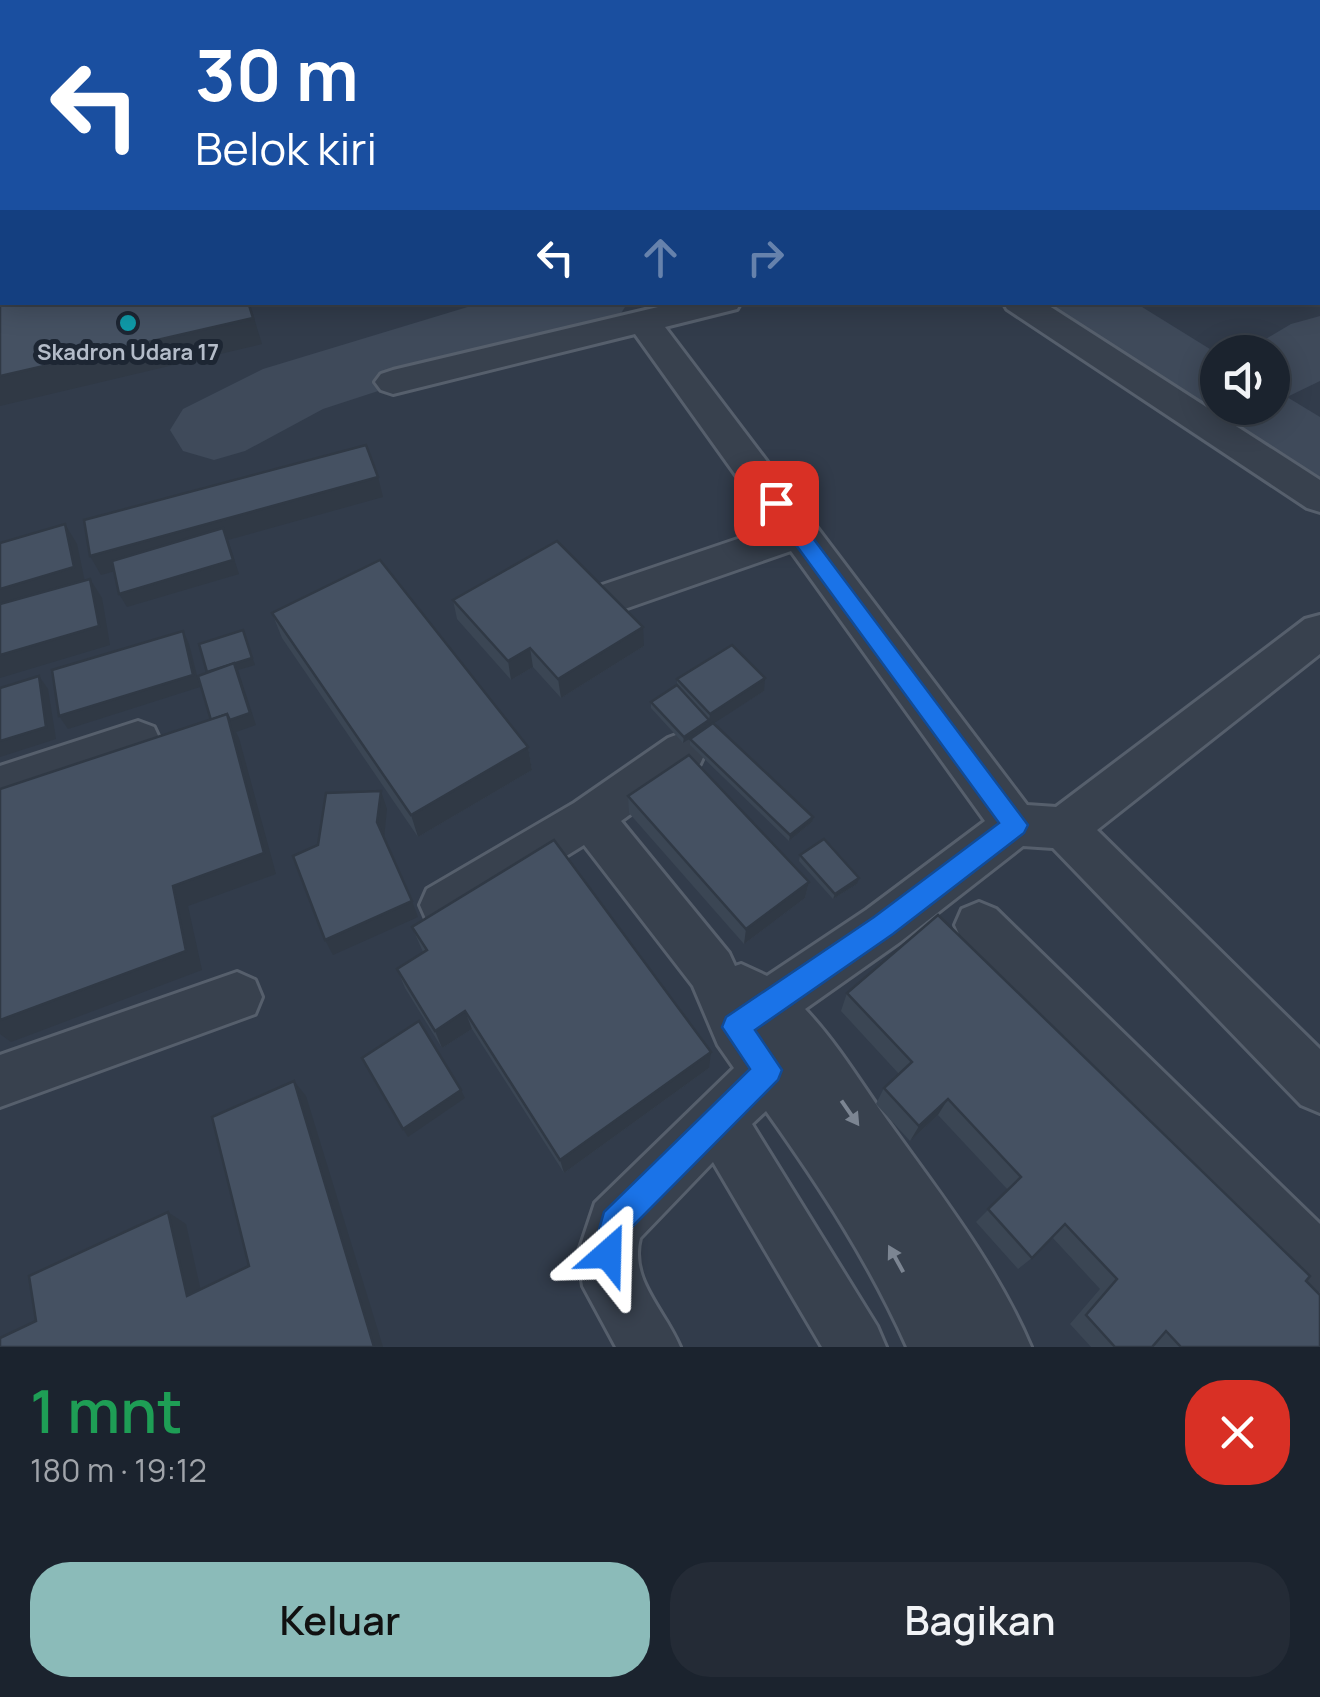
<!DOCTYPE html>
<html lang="id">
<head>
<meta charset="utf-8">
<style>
	:root { --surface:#1b232e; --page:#242b36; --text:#f1f3f6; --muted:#a0a4aa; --line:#39404a; --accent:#8bbbb9 }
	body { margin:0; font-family:Manrope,sans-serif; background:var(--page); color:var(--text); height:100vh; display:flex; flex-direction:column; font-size:38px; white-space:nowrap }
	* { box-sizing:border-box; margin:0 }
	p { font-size:32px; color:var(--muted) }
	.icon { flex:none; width:55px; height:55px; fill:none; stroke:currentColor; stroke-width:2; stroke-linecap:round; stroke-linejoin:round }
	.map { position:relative; height:1347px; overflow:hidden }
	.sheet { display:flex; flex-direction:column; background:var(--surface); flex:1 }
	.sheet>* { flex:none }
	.top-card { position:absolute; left:0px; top:0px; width:1320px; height:305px; box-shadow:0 5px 25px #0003,0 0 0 2px var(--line); background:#1a4fa0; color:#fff; overflow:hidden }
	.controls { position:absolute; left:1200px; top:335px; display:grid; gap:20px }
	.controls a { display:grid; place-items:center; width:90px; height:90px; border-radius:50%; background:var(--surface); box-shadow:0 5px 25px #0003,0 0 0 2px var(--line); font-size:50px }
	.pin { position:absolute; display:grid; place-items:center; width:85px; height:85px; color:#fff; margin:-42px; border-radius:20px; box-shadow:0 5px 15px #0006 }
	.me { position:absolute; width:110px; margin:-55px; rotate:25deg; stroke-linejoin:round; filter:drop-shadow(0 0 8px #0008) }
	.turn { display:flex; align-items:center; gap:35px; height:210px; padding:0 30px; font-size:45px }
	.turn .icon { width:130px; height:130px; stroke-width:2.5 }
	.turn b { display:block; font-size:70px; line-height:85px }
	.lanes { display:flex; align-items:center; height:95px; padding:0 30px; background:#0003; justify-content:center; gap:50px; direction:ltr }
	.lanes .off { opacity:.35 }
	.round { display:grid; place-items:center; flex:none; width:105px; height:105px; border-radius:40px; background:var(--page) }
	.head { display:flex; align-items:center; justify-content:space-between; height:170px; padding:0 30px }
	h1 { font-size:60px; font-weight:600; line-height:75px; color:#1e9e55 }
	.primary-button { display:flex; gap:20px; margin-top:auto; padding:20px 30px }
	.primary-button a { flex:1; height:115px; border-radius:40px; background:var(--accent); color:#111; font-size:40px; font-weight:600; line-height:115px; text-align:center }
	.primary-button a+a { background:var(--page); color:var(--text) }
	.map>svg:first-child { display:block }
</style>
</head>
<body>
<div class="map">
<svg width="1320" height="1347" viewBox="0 0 1320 1347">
	<rect width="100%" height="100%" fill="#242f3e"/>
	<path fill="#323c4b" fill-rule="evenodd" d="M0 0H1320V1347H0ZM2 2H1318V302H2ZM1218 352H1272V408H1218Z"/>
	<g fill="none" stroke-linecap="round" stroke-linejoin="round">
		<g fill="#3f4a5a" fill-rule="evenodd">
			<path d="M103 0H177L102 2Z"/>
			<rect x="233" y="0" width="60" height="2"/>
			<path d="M382 0H442L443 2H383Z"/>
			<path d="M576 0H638L639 2H577Z"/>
			<path d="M694 0H760L693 2Z"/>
			<path d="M991 0H1069L1070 2H990Z"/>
			<path d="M2 7V45L0 46V8Z"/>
			<path d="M1318 109 1320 110V152L1318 151Z"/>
			<path d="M484 302H628L617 320 516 346 323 409 245 451 214 460 183 451 170 430 183 409 263 369Z"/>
			<path d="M1038 302H1134L1218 354V408H1272V352H1244L1291 324 1320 316V381L1287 397 1320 417V489L1288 480 1211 429 1204 418 1188 413 1049 320Z"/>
		</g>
		<defs>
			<g id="minor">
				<path d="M679 302H741L737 309 665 327 1027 805 1056 807 1305 619 1320 615V654L1097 830 1320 1049V1113L1301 1105 1053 848 1023 846 900 942 805 1009C837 1043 861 1083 887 1120 938 1191 997 1266 1031 1347H907C869 1262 820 1187 766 1111L752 1124 877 1326 886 1347H822L713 1162 640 1238C629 1280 665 1310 680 1347H616L583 1286 578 1254 595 1203 734 1068 718 1045 693 986 584 845 461 921 444 927 427 921 420 905 427 889 574 803 668 738 684 732 700 738 706 751 700 764 621 821 729 953 735 966 741 964 767 976 866 910 985 821 791 551 616 612 602 607 596 596 602 585 773 527 635 334 393 394 381 390 375 382 381 374 393 370Z"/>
				<path d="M1003 302H1043L1320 480V512L1307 508 1007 309Z"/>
				<path d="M138 721 154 727 160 740 154 753 0 806V766Z"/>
				<path d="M979 902 996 909 1320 1224V1293L1300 1284 962 941 955 925 962 909Z"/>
				<path d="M237 972 255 980 262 997 255 1014 0 1107V1055Z"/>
			</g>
		</defs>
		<use href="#minor" stroke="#565f6c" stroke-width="6"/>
		<use href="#minor" fill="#38414e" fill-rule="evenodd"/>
	</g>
	<g fill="#3b4654">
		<path d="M453 600 644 646 561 698 533 667 511 680 457 619Z"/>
		<path d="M272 613 528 747 532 770 418 837 282 638Z"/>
		<path d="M677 679 764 691 713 723 812 822 789 841 690 745V739L701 731 683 743 651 708V702L677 685Z"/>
		<path d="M628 796 809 882 805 898 744 944 629 813Z"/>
		<path d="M800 855 857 884 833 899 799 861Z"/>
		<path d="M412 927 709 1068 564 1173 472 1029 442 1048 405 988 397 969 423 952Z"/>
		<path d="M847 993 1306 1281 1320 1347H1091L1070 1324 1100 1289 1052 1237 1032 1258 1018 1269 976 1222 1008 1190 938 1115 910 1141 876 1104 884 1088 899 1074 841 1011Z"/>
	</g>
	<g fill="#303945">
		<path d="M249 302 262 344 0 406V376Z"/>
		<path d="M378 477 383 497 228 540 239 574 127 607 119 594 227 540 101 575 90 556Z"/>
		<path d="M65 524 77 544 86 587 0 612V589Z"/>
		<path d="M90 579 102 598 110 645 0 678V655Z"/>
		<path d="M643 627 644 646 561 698 558 679Z"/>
		<path d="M243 630 255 665 238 670 256 725 236 732 239 738 276 874 188 906 202 970 11 1042 0 1034V1020L173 886 264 853 211 679Z"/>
		<path d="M183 631 189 644 200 687 68 729 59 716Z"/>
		<path d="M530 648 533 667 511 680 508 661Z"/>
		<path d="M39 676 48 689 56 739 0 757V741Z"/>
		<path d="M765 678 764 691 683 743 684 737 709 720 710 714Z"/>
		<path d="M528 747 532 770 418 837 411 815Z"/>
		<path d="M381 791 387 809 384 838 377 822Z"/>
		<path d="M813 817 812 822 789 841 790 835Z"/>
		<path d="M859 878 857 884 833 899 835 894Z"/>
		<path d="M809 882 805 898 744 944 746 929Z"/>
		<path d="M412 901 418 917 333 955 325 940Z"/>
		<path d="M465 1011 472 1029 442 1048 435 1031Z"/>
		<path d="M711 1052 709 1068 564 1173 560 1160Z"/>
		<path d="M294 1081 306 1096 383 1347H374Z"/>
		<path d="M461 1090 465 1098 408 1137 403 1129Z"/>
		<path d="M948 1099 938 1115 910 1141 919 1126Z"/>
		<path d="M168 1212 186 1224 204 1305 187 1296Z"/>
	</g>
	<g fill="#455162" stroke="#303945" stroke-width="2.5">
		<path d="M2 207V302H248L253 318 0 376V208Z"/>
		<path d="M366 445 378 477 90 556 84 520Z"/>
		<path d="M65 524 74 567 0 589V543Z"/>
		<path d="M223 528 233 560 119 594 112 561Z"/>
		<path d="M557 541 643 627 558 679 530 648 508 661 453 600Z"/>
		<path d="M380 560 528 747 411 815 272 613Z"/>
		<path d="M90 579 99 626 0 655V604Z"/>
		<path d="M243 630 252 658 207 672 199 644Z"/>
		<path d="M183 631 193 675 59 716 52 670Z"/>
		<path d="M732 645 765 678 710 714 677 679Z"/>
		<path d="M234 663 250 713 230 720 227 714 211 720 198 676Z"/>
		<path d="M39 676 46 727 0 741V688Z"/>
		<path d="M677 685 709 720 684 737 651 702Z"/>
		<path d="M227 714 264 853 173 886 186 951 0 1020V789Z"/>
		<path d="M713 723 813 817 790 835 690 739Z"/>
		<path d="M689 755 809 882 746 929 628 796Z"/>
		<path d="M381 791 377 822 412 901 325 940 293 856 318 845 326 793Z"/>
		<path d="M824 839 859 878 835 894 800 855Z"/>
		<path d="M554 840 711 1052 560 1160 465 1011 435 1031 397 969 427 950 412 927Z"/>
		<path d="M938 915 1310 1276 1306 1281 1320 1295V1347H1181L1166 1331 1152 1347H1115L1086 1315 1117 1279 1065 1224 1032 1258 988 1209 1021 1177 948 1099 919 1126 884 1088 912 1062 847 993Z"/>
		<path d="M419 1021 461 1090 403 1129 362 1058Z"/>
		<path d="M294 1081 374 1347H0V1338L36 1321 29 1276 168 1212 187 1296 249 1266 212 1117Z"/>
	</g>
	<defs><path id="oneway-solid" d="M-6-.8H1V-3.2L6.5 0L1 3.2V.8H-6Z" transform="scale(2.5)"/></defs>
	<g fill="#7c8592">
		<use href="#oneway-solid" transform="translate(850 1113) rotate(55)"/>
		<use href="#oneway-solid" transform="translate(896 1259) rotate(-119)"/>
	</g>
	<path fill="#1a73e8" stroke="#114b97" stroke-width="2.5" d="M776 495 783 498 1028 825 1024 833 893 934 755 1030 782 1070 778 1080 628 1231 618 1265 608 1269 597 1265 592 1254 604 1212 750 1069 722 1027 726 1017 874 917 999 823 769 508V498Z"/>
	<circle fill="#0f9aa8" stroke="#1d2633" stroke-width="4" cx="128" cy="323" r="10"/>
	<g text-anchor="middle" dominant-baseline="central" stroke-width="10" stroke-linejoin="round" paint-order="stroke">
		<g font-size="22" font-weight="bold" fill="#b4bcc9" stroke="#1d2633">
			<text x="128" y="352">Skadron Udara 17</text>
		</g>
	</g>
</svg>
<div class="controls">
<a><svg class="icon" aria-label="sound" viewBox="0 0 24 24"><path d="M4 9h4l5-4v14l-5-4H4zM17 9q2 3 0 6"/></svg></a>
</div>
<div class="pin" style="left:776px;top:503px;background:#d93025"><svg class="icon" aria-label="arrive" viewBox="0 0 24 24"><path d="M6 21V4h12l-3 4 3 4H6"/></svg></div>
<svg class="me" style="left:608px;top:1254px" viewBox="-20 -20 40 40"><path d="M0-17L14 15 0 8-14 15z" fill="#1a73e8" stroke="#fff" stroke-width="4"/></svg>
<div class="top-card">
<div class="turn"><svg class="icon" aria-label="left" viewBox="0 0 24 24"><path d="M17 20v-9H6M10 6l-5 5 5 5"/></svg><div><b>30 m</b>Belok kiri</div></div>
<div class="lanes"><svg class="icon" aria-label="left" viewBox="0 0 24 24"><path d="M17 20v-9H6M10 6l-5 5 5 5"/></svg><svg class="icon off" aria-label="ahead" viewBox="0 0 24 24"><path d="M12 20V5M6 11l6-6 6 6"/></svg><svg class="icon off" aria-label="right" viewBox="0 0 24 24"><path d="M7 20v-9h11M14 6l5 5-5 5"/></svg></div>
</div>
</div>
<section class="sheet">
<div class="head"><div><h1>1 mnt</h1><p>180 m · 19:12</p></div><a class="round" style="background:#d93025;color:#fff"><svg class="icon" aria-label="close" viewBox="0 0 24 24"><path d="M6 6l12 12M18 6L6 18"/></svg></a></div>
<div class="primary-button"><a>Keluar</a><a>Bagikan</a></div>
</section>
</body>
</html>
